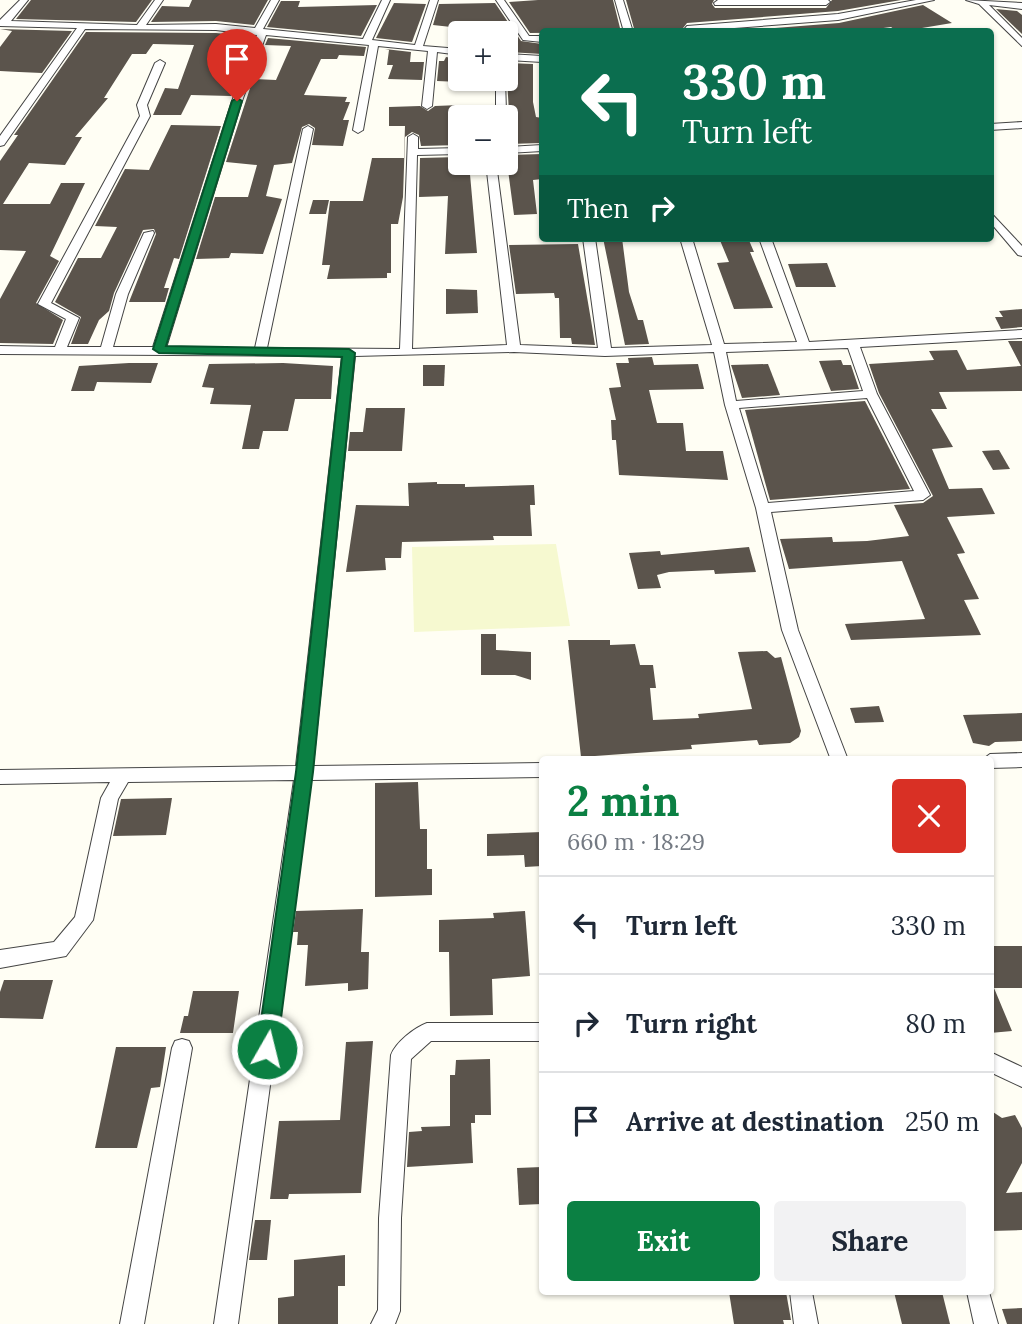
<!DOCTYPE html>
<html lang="en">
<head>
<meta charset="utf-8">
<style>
	:root { --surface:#fff; --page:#f2f2f3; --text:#1f2937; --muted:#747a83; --line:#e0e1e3; --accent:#0b8043 }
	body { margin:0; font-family:Lora,serif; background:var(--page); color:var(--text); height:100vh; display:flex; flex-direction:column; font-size:26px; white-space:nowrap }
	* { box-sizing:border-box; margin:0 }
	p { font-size:23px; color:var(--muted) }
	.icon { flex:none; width:38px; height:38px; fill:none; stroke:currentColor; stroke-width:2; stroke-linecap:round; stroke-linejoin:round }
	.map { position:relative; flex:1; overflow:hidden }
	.panel { position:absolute; left:539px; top:756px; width:455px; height:539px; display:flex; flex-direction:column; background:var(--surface); border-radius:7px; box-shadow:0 2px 5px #0004 }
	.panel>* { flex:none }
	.hud { position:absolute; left:539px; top:28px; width:455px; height:214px; border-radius:7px; box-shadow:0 2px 5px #0004; background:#0b6e4f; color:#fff; overflow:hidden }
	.controls { position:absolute; left:448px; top:21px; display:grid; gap:14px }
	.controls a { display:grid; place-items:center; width:70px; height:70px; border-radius:7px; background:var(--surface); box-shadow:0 2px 5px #0004; font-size:35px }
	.pin { position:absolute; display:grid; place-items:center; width:60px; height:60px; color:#fff; margin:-72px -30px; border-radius:50% 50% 50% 0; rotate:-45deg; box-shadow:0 0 7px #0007 }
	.pin .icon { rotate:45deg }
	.me { position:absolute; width:77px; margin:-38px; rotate:8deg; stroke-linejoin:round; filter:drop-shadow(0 0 5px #0008) }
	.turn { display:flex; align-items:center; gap:24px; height:147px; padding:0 28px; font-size:32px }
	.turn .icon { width:91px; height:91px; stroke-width:2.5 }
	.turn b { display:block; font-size:49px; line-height:60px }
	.then { display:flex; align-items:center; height:66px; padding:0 28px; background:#0003; gap:14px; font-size:26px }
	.round { display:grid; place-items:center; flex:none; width:74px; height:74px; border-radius:7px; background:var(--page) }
	.overview { display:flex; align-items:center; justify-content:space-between; height:119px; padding:0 28px }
	h1 { font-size:42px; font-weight:700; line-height:52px; color:var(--accent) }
	.button { display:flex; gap:14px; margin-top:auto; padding:14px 28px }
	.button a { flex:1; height:80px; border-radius:7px; background:var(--accent); color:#fff; font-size:28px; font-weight:700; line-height:80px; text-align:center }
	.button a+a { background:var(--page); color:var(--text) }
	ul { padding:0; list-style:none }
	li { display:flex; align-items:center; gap:21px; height:98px; padding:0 28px; border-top:2px solid var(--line) }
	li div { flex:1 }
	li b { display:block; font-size:26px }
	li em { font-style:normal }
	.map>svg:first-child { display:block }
</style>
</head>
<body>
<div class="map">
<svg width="1022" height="1324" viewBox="0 0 1022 1324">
	<rect width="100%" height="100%" fill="#fffef4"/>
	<path fill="#f6f9d0" d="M556 544 570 626 414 632 412 547Z"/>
	<g fill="#5b544c">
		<path d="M31 0H152L136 22 16 19Z"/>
		<path d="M192 0H268L254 25 216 21 151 22 162 6 189 7Z"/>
		<path d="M538 0H613L621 32 530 33 509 2Z"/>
		<path d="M626 0H714L712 4 715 8H826L832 0H901L838 11 687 23 680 32H635Z"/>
		<path d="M281 1H300L298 7 377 5 361 36 267 27Z"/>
		<path d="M394 3 426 4 412 42 376 38Z"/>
		<path d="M495 3 521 41 542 44V54L506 52V33L433 25 439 4Z"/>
		<path d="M923 5 952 23 898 32 891 27 853 32H723L839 23Z"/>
		<path d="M996 9 1017 11 1022 15V34Z"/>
		<path d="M0 29 72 31 42 73 19 72 0 71V47L12 31Z"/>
		<path d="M86 32 216 33 253 37 234 78H238L231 96 191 95 181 115H153L165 88 178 89 194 45 153 44 146 54H132L104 98H108L75 137H82L65 165 29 163 3 204H50L61 183H85L50 256 59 261 36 303 63 320 53 344 0 343V299L26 251 0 250V161L18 135H14Z"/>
		<path d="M268 38 366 47 364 56 339 55 337 59H321L304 95 347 97 345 102H350L343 120H349L343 146 312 145 315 128 309 124 302 127 292 163 274 165 266 196 282 199 263 254 231 253 229 258 196 259 215 197H248L257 165 226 162 253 79 276 80 291 46 265 45Z"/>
		<path d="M385 49 411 52 410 62H424L422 80 388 79 393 65H387L389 50Z"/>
		<path d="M446 57 458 59 460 82 437 81 439 61H444Z"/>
		<path d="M506 63 533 64V102L536 117 542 118V143L506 144 505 116 509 112Z"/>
		<path d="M460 105V145L421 146 419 135 412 132 405 137 403 197 398 224H391V273H387V278L327 279 330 265H322L330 201H363L372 158H404L405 126H389V107L420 106 428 111 435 106Z"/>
		<path d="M171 125 221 126 179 259 174 258 164 288H169L165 302H129L156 234 154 229 143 230 114 293 109 311 99 320 88 344H71L81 317 55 302 78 258H101L117 227 95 226 125 169 149 170Z"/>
		<path d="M542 154V179L533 180 537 214 514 215 506 155Z"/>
		<path d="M460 157V163H469L477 253 445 254 448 196 419 197 420 158Z"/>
		<path d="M313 200H329L326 214H309Z"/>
		<path d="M603 238H622L629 292 638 320H643L649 344 625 345Z"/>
		<path d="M719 238H748L754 252H750L773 308 734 309 717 263 729 262Z"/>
		<path d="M578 244 592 326 595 345 572 344 571 338H560L559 298H555L554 293 516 294 509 245Z"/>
		<path d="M827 263 836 287H796L788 264Z"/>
		<path d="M446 289 477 290 478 313 446 314Z"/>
		<path d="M1022 309V327L1001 329 995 317H1003L999 311Z"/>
		<path d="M1008 341H1022V391L939 392 947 409H931L953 447 932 449 949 489 982 488 995 514 947 517 965 553 957 554 979 599 964 600 981 635 851 640 845 624 925 619 902 561 789 569 780 539 832 537 833 542 867 541 909 536 894 505 923 503 933 496 879 393 869 364 934 360 929 351 957 350 967 370 1021 366Z"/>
		<path d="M652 357 654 365 698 364 704 389 649 390 657 423H683L686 451H723L728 480 619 475 616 440H612L611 420H616L609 388 621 387 616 363H629L628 358Z"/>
		<path d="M841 360 843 365H851L859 389 831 391 819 361Z"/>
		<path d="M129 363H158L151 383 97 382 94 391H71L79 366Z"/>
		<path d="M283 363 333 366 331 399H295L288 431H263L259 449H242L251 405 210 404 214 388 202 387 209 364Z"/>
		<path d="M768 364 780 395 742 398 731 365Z"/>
		<path d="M423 365H445L444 386H423Z"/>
		<path d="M865 401 910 489 770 500 745 410Z"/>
		<path d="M366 408H405L402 451H348L350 432H363Z"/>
		<path d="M999 450 1010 469 993 470 982 451Z"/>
		<path d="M437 482V484H465V487L534 485 535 505H530L532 536H493L494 540 402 542 401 558H385L386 570 346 572 356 505 409 506 408 483Z"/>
		<path d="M749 547 756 572 715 574 714 570 669 572 657 575 661 588 638 589 629 553 660 551 661 555Z"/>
		<path d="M481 634H496V650L531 652V680L515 675H481Z"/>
		<path d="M568 640H610V645L635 644 640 665H653L656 688H650L653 720 699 718 698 714 752 709 738 652 767 651 775 658 781 657 801 731 799 737 790 743 759 745 757 740 691 745 692 749 581 757Z"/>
		<path d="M879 706 884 722 855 723 850 708Z"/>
		<path d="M1022 713V741L995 742 989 746 973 743 963 715Z"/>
		<path d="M418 782 420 829H427V869H432V895L375 897V783Z"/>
		<path d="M172 798 166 835 113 836 121 799Z"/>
		<path d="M542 832V866L525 867 524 855 487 856V834Z"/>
		<path d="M363 909 361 952H369L368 989 348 991V983L305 986 308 945H297L298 932H293L296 911Z"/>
		<path d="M525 911 530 976 492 979 493 1015 450 1016 449 952H439V920L494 918 493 913Z"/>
		<path d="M990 946H1022V988H994L1012 1031 990 1033Z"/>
		<path d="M4 980H53L43 1019 0 1018V992Z"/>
		<path d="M193 991H239L233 1033H180L184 1016H188Z"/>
		<path d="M373 1041 361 1193 289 1194 288 1199H270L279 1121 340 1120 346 1042Z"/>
		<path d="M116 1047H166L160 1087 151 1088 137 1148H95Z"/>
		<path d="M490 1059 491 1115H475V1123H471L473 1163 407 1167 409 1132 422 1131 421 1127 450 1126V1075H455L456 1060Z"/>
		<path d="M990 1110 1002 1118 1015 1115 1022 1128V1163L1006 1193 1022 1192V1230L990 1231Z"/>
		<path d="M542 1167V1204L519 1205 517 1168Z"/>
		<path d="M255 1220H271L267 1260H249Z"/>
		<path d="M345 1255V1286H338V1324H278V1298L294 1296V1260Z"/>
		<path d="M729 1292H786L791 1320H783L784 1324H734Z"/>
		<path d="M894 1292H942L950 1324H902Z"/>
		<path d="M1022 1308V1324H1007L1002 1309Z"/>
	</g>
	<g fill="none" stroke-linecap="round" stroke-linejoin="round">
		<defs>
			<g id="minor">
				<path d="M20 0H28L11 21 137 25 155 0H163L146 25 216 24 255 28 271 0H279L263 29 363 39 382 0H390L372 40 415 45 430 0H438L423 46 460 49V55L437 52 432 106 427 109 422 106 428 51 378 46 363 130 358 133 353 130 369 45 266 35 242 101 166 348H255L303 129 308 126 313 129 267 348 400 349 408 137 413 134 418 137V149L460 148V154L417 155 412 349 507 345 486 163H496L520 345 598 348 583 238H595L611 348 712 345 680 238H692L724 344 797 342 759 238H771L809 342 1022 330V338L860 347 877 394 930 495 923 500 771 512 798 630 848 760H831L782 630 756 508 725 405 714 352 605 356 514 352 355 356 313 766 542 763V777L311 780 238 1324H214L294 780 128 782 118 799 93 920 66 956 0 968V950L54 942 75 917 101 798 110 782 0 784V770L296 766 342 356 0 354V346L55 347 66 319 38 304 140 116 137 105 155 63 160 60 165 63 147 105 150 116 51 303 79 318 67 347H101L116 294 144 233 153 231 154 233 128 294 113 347H153L232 101 257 35 216 30 85 29 4 145 0 146V136L77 28 0 26V20ZM848 348 863 391 736 401 726 352ZM867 398 914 491 768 503 739 408Z"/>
				<path d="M496 0H504L529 36H542V42L523 40Z"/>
				<path d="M615 0H623L633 32H624Z"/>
				<path d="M718 0H828L830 2 826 5H715L714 3Z"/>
				<path d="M916 0H934L838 20 682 32 687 26 838 14Z"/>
				<path d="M966 0 1022 3V9L989 5 1022 38V46L979 4Z"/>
				<path d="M506 54 542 56V62L506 60Z"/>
				<path d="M496 79H505L506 112 501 115 496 112Z"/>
				<path d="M1022 122V128L990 130V124Z"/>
				<path d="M542 145V151L506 153V147Z"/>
				<path d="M990 212 1022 246V256L1018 255 990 222Z"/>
				<path d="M1022 753V767L990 768V760H982L990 754Z"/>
				<path d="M427 1023H542V1041H431L411 1059 401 1218 400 1311 395 1324H371L378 1310 379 1218 391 1055C396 1042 414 1028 427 1023Z"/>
				<path d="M182 1039 189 1041 192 1048 144 1324H120L172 1048 175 1041Z"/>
				<path d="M990 1052 1022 1067V1087L990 1072Z"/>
				<path d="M790 1292H812L818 1324H794Z"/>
				<path d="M967 1292H989L998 1324H974Z"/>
			</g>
		</defs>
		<use href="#minor" stroke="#444" stroke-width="2"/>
		<use href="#minor" fill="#fff" fill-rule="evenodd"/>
	</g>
	<path fill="#0b8043" stroke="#07532c" stroke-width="2" d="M237 98 242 101 166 346 349 349 355 353 313 772 277 1049 274 1056 267 1059 260 1056 257 1049 296 772 342 357 159 353 153 349 232 101Z"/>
</svg>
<div class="controls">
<a>+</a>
<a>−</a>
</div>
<div class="pin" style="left:237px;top:101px;background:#d93025"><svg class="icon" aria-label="arrive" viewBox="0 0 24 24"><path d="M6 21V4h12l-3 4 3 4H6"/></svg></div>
<svg class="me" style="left:267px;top:1049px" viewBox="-20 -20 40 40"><circle r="17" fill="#0b8043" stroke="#fff" stroke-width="3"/><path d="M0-11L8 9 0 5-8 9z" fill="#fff"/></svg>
<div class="hud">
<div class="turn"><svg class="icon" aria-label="left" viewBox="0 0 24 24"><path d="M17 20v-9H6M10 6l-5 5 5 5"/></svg><div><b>330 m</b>Turn left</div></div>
<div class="then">Then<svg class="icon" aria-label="right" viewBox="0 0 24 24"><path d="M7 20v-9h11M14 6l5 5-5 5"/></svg></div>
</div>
<section class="panel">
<div class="overview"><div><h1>2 min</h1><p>660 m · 18:29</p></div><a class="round" style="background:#d93025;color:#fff"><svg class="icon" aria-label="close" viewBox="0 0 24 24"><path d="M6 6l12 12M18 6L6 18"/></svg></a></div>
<ul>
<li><svg class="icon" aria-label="left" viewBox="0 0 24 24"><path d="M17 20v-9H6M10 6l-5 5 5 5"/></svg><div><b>Turn left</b></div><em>330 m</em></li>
<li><svg class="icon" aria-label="right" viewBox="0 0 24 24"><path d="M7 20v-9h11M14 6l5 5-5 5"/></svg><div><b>Turn right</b></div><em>80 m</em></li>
<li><svg class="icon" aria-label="arrive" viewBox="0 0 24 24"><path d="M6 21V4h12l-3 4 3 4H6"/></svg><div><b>Arrive at destination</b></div><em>250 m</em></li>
</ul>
<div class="button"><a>Exit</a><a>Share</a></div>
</section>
</div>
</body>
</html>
